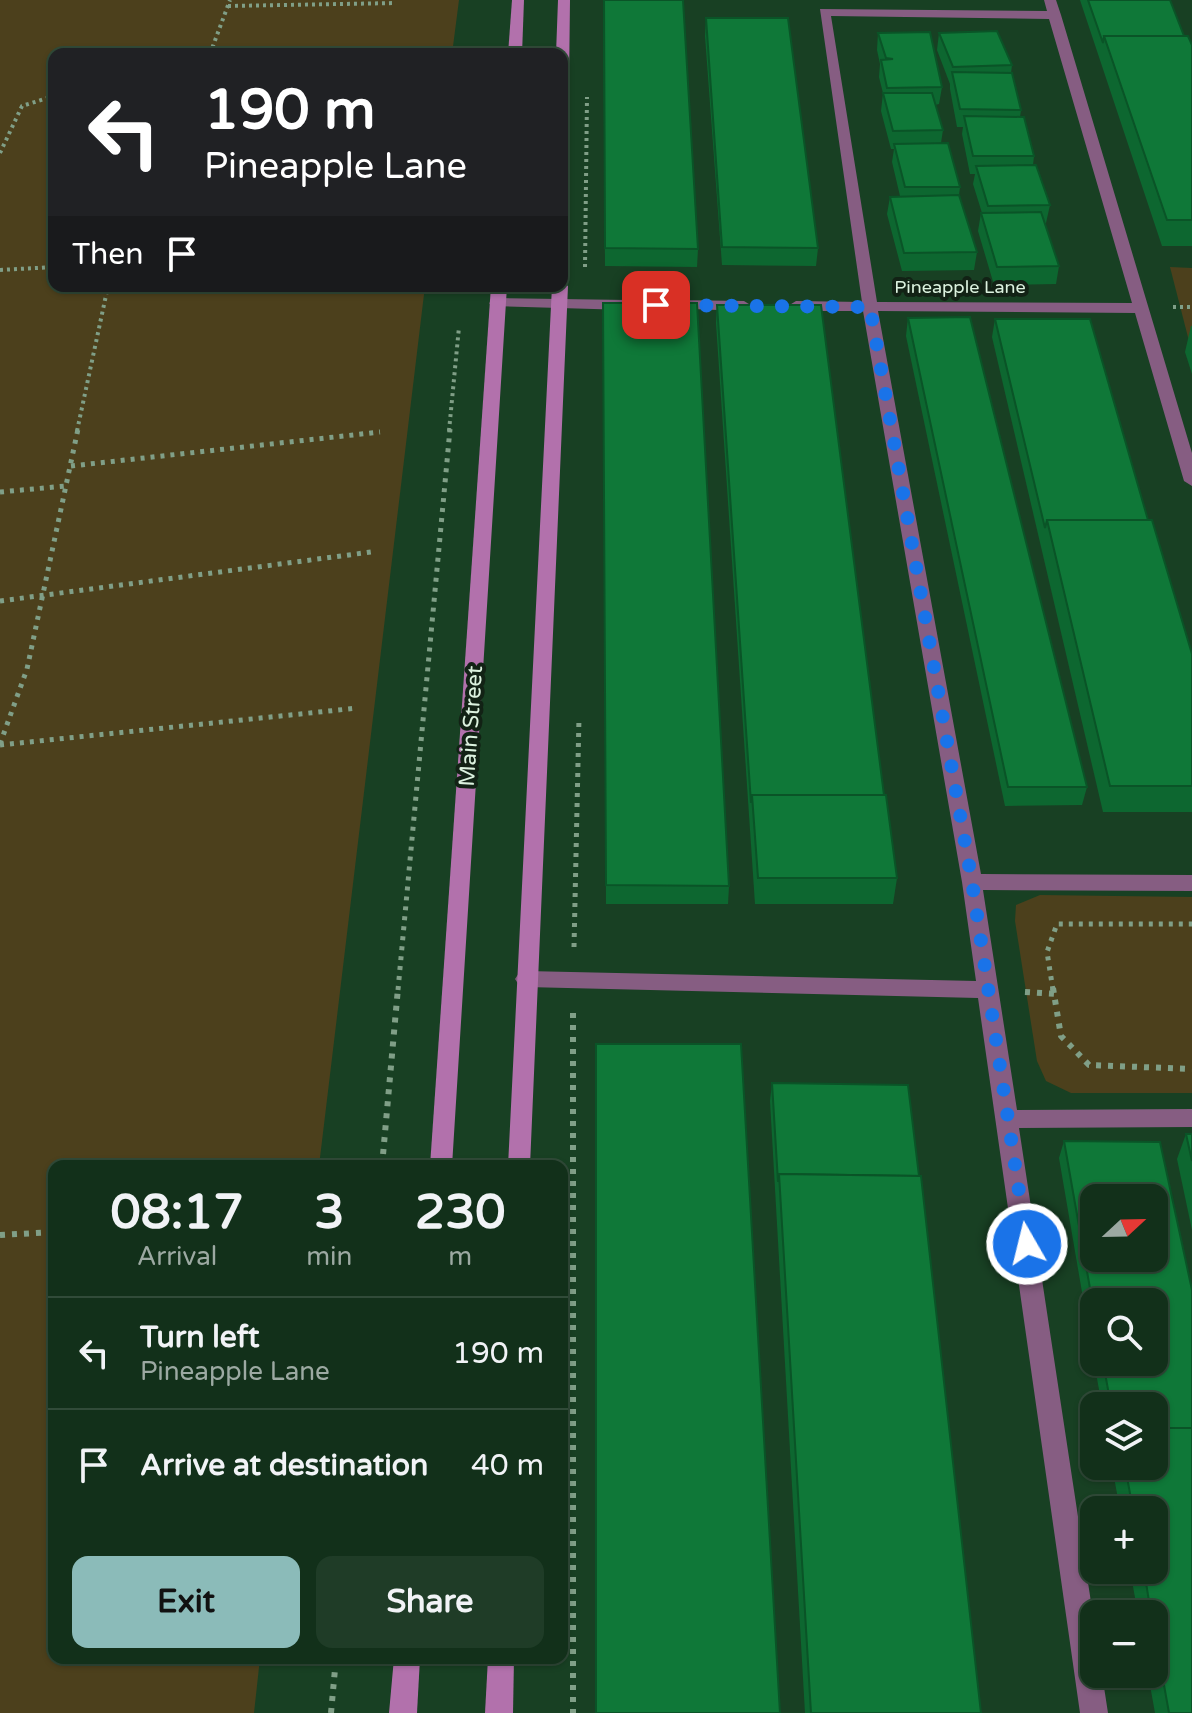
<!DOCTYPE html>
<html lang="en">
<head>
<meta charset="utf-8">
<style>
	:root { --surface:#12301a; --page:#1f3c27; --text:#f1f3f6; --muted:#9ca9a2; --line:#314b39; --accent:#8bbbb9 }
	body { margin:0; font-family:"Varela Round",sans-serif; background:var(--page); color:var(--text); height:100vh; display:flex; flex-direction:column; font-size:30px; white-space:nowrap }
	* { box-sizing:border-box; margin:0 }
	p { font-size:26px; color:var(--muted) }
	.icon { flex:none; width:44px; height:44px; fill:none; stroke:currentColor; stroke-width:2; stroke-linecap:round; stroke-linejoin:round }
	.map { position:relative; flex:1; overflow:hidden }
	.details { position:absolute; left:48px; top:1160px; width:520px; height:504px; display:flex; flex-direction:column; background:var(--surface); border-radius:16px; box-shadow:0 2px 6px #0004,0 0 0 2px var(--line) }
	.details>* { flex:none }
	.top-card { position:absolute; left:48px; top:48px; width:520px; height:244px; border-radius:16px; box-shadow:0 2px 6px #0004,0 0 0 2px var(--line); background:#202124; color:#fff; overflow:hidden }
	.needle { width:52px; rotate:68deg }
	.fabs { position:absolute; left:1080px; top:1184px; display:grid; gap:16px }
	.fabs a { display:grid; place-items:center; width:88px; height:88px; border-radius:16px; background:var(--surface); box-shadow:0 2px 6px #0004,0 0 0 2px var(--line); font-size:40px }
	.pin { position:absolute; display:grid; place-items:center; width:68px; height:68px; color:#fff; margin:-34px; border-radius:16px; box-shadow:0 4px 12px #0006 }
	.me { position:absolute; width:88px; margin:-44px; rotate:352deg; stroke-linejoin:round; filter:drop-shadow(0 0 6px #0008) }
	.turn { display:flex; align-items:center; gap:28px; height:168px; padding:0 24px; font-size:36px }
	.turn .icon { width:104px; height:104px; stroke-width:2.5 }
	.turn b { display:block; font-size:56px; line-height:68px }
	.then { display:flex; align-items:center; height:76px; padding:0 24px; background:#0003; gap:16px; font-size:30px }
	.eta { display:flex; justify-content:space-evenly; align-items:center; height:136px; text-align:center }
	.eta b { font-size:48px; font-weight:800; line-height:56px }
	.primary-button { display:flex; gap:16px; margin-top:auto; padding:16px 24px }
	.primary-button a { flex:1; height:92px; border-radius:16px; background:var(--accent); color:#111; font-size:32px; font-weight:800; line-height:92px; text-align:center }
	.primary-button a+a { background:var(--page); color:var(--text) }
	ul { padding:0; list-style:none }
	li { display:flex; align-items:center; gap:24px; height:112px; padding:0 24px; border-top:2px solid var(--line) }
	li div { flex:1 }
	li b { display:block; font-size:30px }
	li em { font-style:normal }
	.map>svg:first-child { display:block }
</style>
</head>
<body>
<div class="map">
<svg width="1192" height="1713" viewBox="0 0 1192 1713">
	<rect width="100%" height="100%" fill="#184023"/>
	<g fill="#4c401c">
		<path d="M0 0H459L452 54H54V286H425L319 1166H54V1658H260L254 1713H0Z"/>
		<path d="M1170 267 1192 268V341H1189Z"/>
		<path d="M1040 895 1192 897V1093H1071L1046 1081 1037 1061 1015 921 1016 905Z"/>
	</g>
	<g fill="none" stroke-linecap="round" stroke-linejoin="round">
		<g stroke="#809f87" stroke-width="4" stroke-dasharray="3 4" stroke-linecap="butt">
			<path d="M228 6 396 3"/>
			<path d="M210 54 230 0"/>
			<path d="M0 153 22 106 54 96"/>
			<path d="M585 267 587 97"/>
			<path d="M0 270 54 267"/>
			<path d="M1173 307H1192"/>
			<path d="M77 431 108 286"/>
			<path d="M449 431 459 327"/>
		</g>
		<g stroke="#809f87" stroke-width="5" stroke-dasharray="4 6" stroke-linecap="butt">
			<path d="M71 466 380 432"/>
			<path d="M0 492 66 486"/>
			<path d="M0 601 371 552"/>
			<path d="M0 744 27 669 78 429"/>
			<path d="M0 745 358 708"/>
			<path d="M574 947 579 717"/>
			<path d="M398 990 450 429"/>
			<path d="M1053 990 1047 952 1057 924H1192"/>
		</g>
		<g stroke="#809f87" stroke-width="6" stroke-dasharray="5 7" stroke-linecap="butt">
			<path d="M1053 988 1061 1036 1089 1065 1192 1069"/>
			<path d="M1025 992 1056 994"/>
			<path d="M573 1013V1713"/>
			<path d="M382 1166 398 988"/>
			<path d="M0 1235 54 1232"/>
			<path d="M331 1713 336 1658"/>
		</g>
		<g fill="#865d82" fill-rule="evenodd">
			<path d="M1044 0H1056L1061 15 1192 453V486L1184 481 1135 313 878 311 981 874 1192 875V891L983 890 1017 1110 1192 1109V1127L1019 1128 1094 1622V1674H1102L1108 1713H1080L978 998 526 987 519 985 515 979 519 973 526 971 976 981 962 882 863 311H796L788 306 796 301 862 302 820 9 1047 11ZM831 16 1049 19 1132 303 877 302Z"/>
			<path d="M497 298 628 300 636 305 628 310 492 306 489 303Z"/>
			<path d="M672 300 744 301 752 306 744 311 667 308 664 305Z"/>
		</g>
		<g fill="#b271ac" fill-rule="evenodd">
			<path d="M512 0H524L522 54H508Z"/>
			<path d="M558 0H570L569 83 562 87V54H556Z"/>
			<path d="M562 282 568 286 530 1166H508L552 286H562Z"/>
			<path d="M491 286H507L452 1166H430Z"/>
			<path d="M394 1658H420L417 1713H389Z"/>
			<path d="M488 1658H514L513 1713H485Z"/>
		</g>
	</g>
	<g fill="#0d6730" fill-rule="evenodd">
		<path d="M603 0 698 249 697 267 605 266Z"/>
		<path d="M1080 0H1170L1184 36 1192 45V246H1162Z"/>
		<path d="M706 18 818 248 816 266 722 265 705 36Z"/>
		<path d="M878 33 942 87 939 104 935 105 943 130 941 143 960 187 959 195 977 252 974 270 902 271 887 214 890 197 900 196 892 162 894 149H891L881 111 883 93 879 77 880 64 877 50Z"/>
		<path d="M939 33 1012 65 1011 73 1021 110 1020 117 1034 156 1033 165 1050 205 1046 223H1045L1059 266 1056 284 994 285 978 231 981 213H982L973 184 975 174H970L962 134 963 127H957L950 89V84L937 50Z"/>
		<path d="M603 303 729 886 728 904H606Z"/>
		<path d="M717 305 884 795 897 878 893 904H755L716 323Z"/>
		<path d="M908 318 1087 787 1082 805 1005 806 906 336Z"/>
		<path d="M995 319 1148 520 1192 654V812H1103L992 337Z"/>
		<path d="M1191 326H1192V374L1185 352Z"/>
		<path d="M772 1083 981 1713H805L770 1101Z"/>
		<path d="M1186 1134H1192V1230L1177 1159Z"/>
		<path d="M1064 1141 1160 1142 1192 1290V1713H1155L1148 1674H1154V1614H1138L1130 1570H1154V1510H1120L1112 1466H1154V1406H1102L1094 1362H1154V1302H1094V1362L1059 1158ZM1094 1198H1154V1258H1094Z"/>
	</g>
	<g fill="#0f7838" stroke="#0a5427" stroke-width="2" fill-rule="evenodd">
		<path d="M604 0H683L698 249 605 248Z"/>
		<path d="M1088 0H1170L1184 36H1104L1103 43Z"/>
		<path d="M706 18H788L818 248 722 247Z"/>
		<path d="M997 31 1012 65 953 67 939 33Z"/>
		<path d="M930 32 942 87 887 88 881 60 893 59 886 58 878 33Z"/>
		<path d="M1104 36H1188L1192 45V220H1167Z"/>
		<path d="M952 72 1012 73 1021 110 960 109Z"/>
		<path d="M883 93H932L943 130 893 131Z"/>
		<path d="M964 116 1024 117 1034 156H973Z"/>
		<path d="M948 143 960 187H905L894 144Z"/>
		<path d="M1036 165 1050 205 988 206 976 166Z"/>
		<path d="M959 195 977 252 904 253 890 197Z"/>
		<path d="M1041 212 1059 266 997 267 981 213Z"/>
		<path d="M603 303H697L729 886 606 885Z"/>
		<path d="M717 305H821L884 795H752L751 803Z"/>
		<path d="M970 317 1087 787H1008L908 318Z"/>
		<path d="M995 319H1090L1148 520H1047L1045 528Z"/>
		<path d="M1047 520H1152L1192 654V786H1110Z"/>
		<path d="M752 795H886L897 878H758Z"/>
		<path d="M596 1044H741L780 1713H596Z"/>
		<path d="M772 1083 908 1085 919 1176 779 1174 778 1182Z"/>
		<path d="M1186 1134H1192V1161Z"/>
		<path d="M1064 1141 1160 1142 1192 1290V1428H1154V1406H1111L1103 1362H1154V1302H1094V1311ZM1094 1198H1154V1258H1094Z"/>
		<path d="M779 1174 921 1176 981 1713H811Z"/>
		<path d="M1154 1428H1192V1713H1169L1154 1629V1614H1151L1144 1570H1154V1510H1133L1125 1466H1154Z"/>
	</g>
	<g fill="none" stroke-linecap="round" stroke-linejoin="round">
		<path stroke="#1a73e8" stroke-width="14" stroke-dasharray="0 25.2" d="M656 305 870 307 972 882 1027 1244"/>
	</g>
	<g text-anchor="middle" dominant-baseline="central" stroke-width="8" stroke-linejoin="round" paint-order="stroke">
		<g font-size="18" fill="#dcf2df" stroke="#122215">
			<text x="960" y="287">Pineapple Lane</text>
		</g>
		<g font-size="22" fill="#dcf2df" stroke="#122215">
			<text transform="translate(471 726) rotate(-86)">Main Street</text>
		</g>
	</g>
</svg>
<div class="fabs">
<a><svg class="needle" viewBox="-14 -14 28 28"><path d="M0-13l5 13h-10z" fill="#e53935"/><path d="M0 13l5-13h-10z" fill="#9ca9a2"/></svg></a>
<a><svg class="icon" aria-label="search" viewBox="0 0 24 24"><circle cx="10" cy="10" r="6"/><path d="M15 15l6 6"/></svg></a>
<a><svg class="icon" aria-label="layers" viewBox="0 0 24 24"><path d="M12 4l9 5-9 5-9-5zM3 14l9 5 9-5"/></svg></a>
<a>+</a>
<a>−</a>
</div>
<div class="pin" style="left:656px;top:305px;background:#d93025"><svg class="icon" aria-label="arrive" viewBox="0 0 24 24"><path d="M6 21V4h12l-3 4 3 4H6"/></svg></div>
<svg class="me" style="left:1027px;top:1244px" viewBox="-20 -20 40 40"><circle r="17" fill="#1a73e8" stroke="#fff" stroke-width="3"/><path d="M0-11L8 9 0 5-8 9z" fill="#fff"/></svg>
<div class="top-card">
<div class="turn"><svg class="icon" aria-label="left" viewBox="0 0 24 24"><path d="M17 20v-9H6M10 6l-5 5 5 5"/></svg><div><b>190 m</b>Pineapple Lane</div></div>
<div class="then">Then<svg class="icon" aria-label="arrive" viewBox="0 0 24 24"><path d="M6 21V4h12l-3 4 3 4H6"/></svg></div>
</div>
<section class="details">
<div class="eta">
<div><b>08:17</b><p>Arrival</p></div>
<div><b>3</b><p>min</p></div>
<div><b>230</b><p>m</p></div>
</div>
<ul>
<li><svg class="icon" aria-label="left" viewBox="0 0 24 24"><path d="M17 20v-9H6M10 6l-5 5 5 5"/></svg><div><b>Turn left</b><p>Pineapple Lane</p></div><em>190 m</em></li>
<li><svg class="icon" aria-label="arrive" viewBox="0 0 24 24"><path d="M6 21V4h12l-3 4 3 4H6"/></svg><div><b>Arrive at destination</b></div><em>40 m</em></li>
</ul>
<div class="primary-button"><a>Exit</a><a>Share</a></div>
</section>
</div>
</body>
</html>
